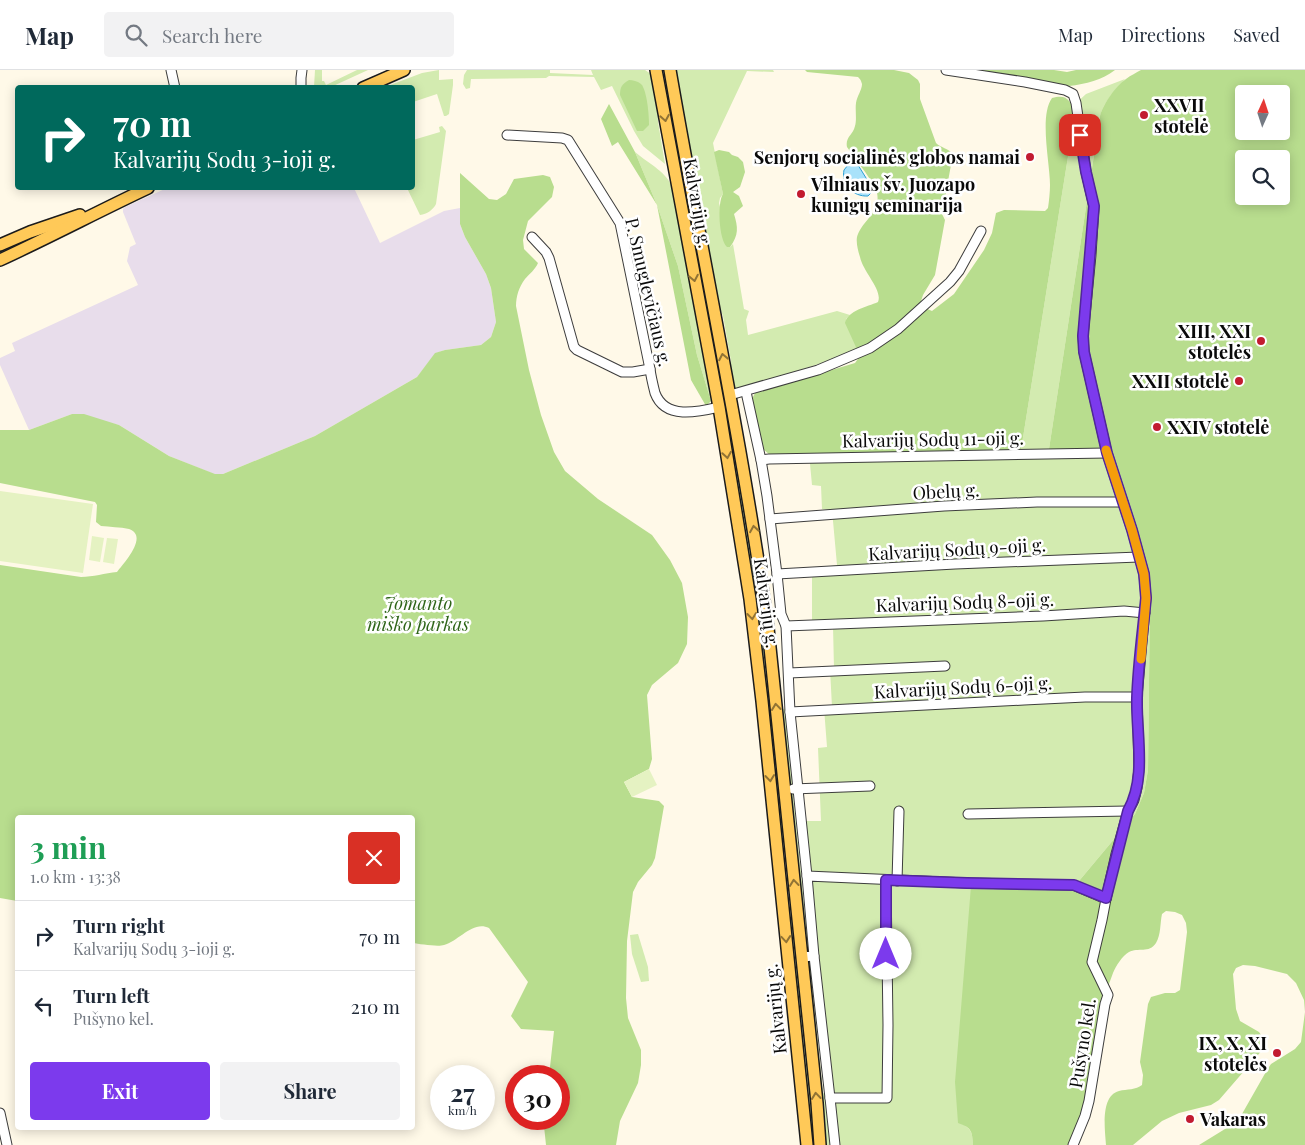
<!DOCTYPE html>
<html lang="en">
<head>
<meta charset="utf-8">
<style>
	:root { --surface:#fff; --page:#f2f2f3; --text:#1f2937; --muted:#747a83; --line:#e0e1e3; --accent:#7c3aed }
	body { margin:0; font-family:"Playfair Display",serif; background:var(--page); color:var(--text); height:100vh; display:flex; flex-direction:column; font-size:19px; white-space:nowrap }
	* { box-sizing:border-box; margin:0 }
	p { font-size:16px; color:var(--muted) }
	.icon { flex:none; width:28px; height:28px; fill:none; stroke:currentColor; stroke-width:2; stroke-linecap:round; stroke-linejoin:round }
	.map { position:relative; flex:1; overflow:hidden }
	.details { position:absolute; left:15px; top:745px; width:400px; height:315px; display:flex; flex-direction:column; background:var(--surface); border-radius:5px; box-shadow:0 2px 12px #0003 }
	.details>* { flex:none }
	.hud { position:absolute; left:15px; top:15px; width:400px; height:105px; border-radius:5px; box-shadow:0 2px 12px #0003; background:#00695c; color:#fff; overflow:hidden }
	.needle { width:32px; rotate:3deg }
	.fabs { position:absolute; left:1235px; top:15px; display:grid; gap:10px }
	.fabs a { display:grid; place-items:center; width:55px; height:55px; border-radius:5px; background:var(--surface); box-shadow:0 2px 12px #0003; font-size:25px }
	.speed { position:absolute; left:430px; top:995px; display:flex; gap:10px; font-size:25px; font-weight:700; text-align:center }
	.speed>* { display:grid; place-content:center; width:65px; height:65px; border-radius:50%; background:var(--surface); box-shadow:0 2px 12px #0003; line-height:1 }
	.speed small { font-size:12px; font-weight:400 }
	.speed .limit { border:8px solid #d22; background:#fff; color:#111 }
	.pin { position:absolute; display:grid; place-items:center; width:42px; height:42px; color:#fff; margin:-21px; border-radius:10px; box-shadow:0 2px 8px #0006 }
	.me { position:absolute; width:55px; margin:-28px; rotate:0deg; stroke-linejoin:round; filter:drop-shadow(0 0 4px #0008) }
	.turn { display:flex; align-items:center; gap:18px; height:105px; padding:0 15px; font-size:22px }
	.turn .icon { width:65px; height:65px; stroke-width:2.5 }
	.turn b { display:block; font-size:35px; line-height:42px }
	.round { display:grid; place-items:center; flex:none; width:52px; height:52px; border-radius:5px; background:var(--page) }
	.summary { display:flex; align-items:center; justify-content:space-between; height:85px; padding:0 15px }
	h1 { font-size:30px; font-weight:700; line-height:38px; color:#1e9e55 }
	.action { display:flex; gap:10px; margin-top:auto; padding:10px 15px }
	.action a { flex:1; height:58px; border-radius:5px; background:var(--accent); color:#fff; font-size:20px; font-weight:700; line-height:58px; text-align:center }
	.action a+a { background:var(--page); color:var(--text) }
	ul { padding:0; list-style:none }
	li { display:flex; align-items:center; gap:15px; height:70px; padding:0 15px; border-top:1px solid var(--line) }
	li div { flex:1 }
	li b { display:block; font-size:19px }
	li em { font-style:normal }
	header { display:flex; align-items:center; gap:30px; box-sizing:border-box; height:70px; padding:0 25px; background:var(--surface); border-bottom:1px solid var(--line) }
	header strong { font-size:24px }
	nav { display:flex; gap:28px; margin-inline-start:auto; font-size:18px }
	.search { width:350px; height:45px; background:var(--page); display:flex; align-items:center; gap:12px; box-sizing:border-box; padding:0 18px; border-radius:5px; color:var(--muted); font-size:19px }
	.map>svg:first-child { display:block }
</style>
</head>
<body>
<header>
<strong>Map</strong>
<div class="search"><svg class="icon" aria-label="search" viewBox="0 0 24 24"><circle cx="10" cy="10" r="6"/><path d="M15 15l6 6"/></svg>Search here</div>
<nav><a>Map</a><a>Directions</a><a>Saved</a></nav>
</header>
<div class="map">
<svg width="1305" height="1075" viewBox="0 0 1305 1075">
	<rect width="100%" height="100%" fill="#fff9e8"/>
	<path fill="#e8ddeb" d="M167 118H354L380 173 444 141 460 138V154L465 167 486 204 491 218 496 252 491 267 481 275 445 280 436 283 417 307 315 366 223 404H214L169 386 119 355 72 344 29 360 0 295V288L15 281 12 273 138 215 127 191 130 177 136 174 123 142V139L125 137Z"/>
	<g fill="#d3ebb0">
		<path d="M315 0H322V11H324L326 15 357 0H368L331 17H314Z"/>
		<path d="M439 0V10L453 9V15L449 44 446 46H444L437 24 413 32 412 18 385 17 422 3Z"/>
		<path d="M467 0H550V3L593 5 591 0H645L651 4 653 9 657 28 658 52 665 94 643 76 634 61 612 16 601 20 594 7 549 6 546 8 471 9 470 18 466 19 463 14 464 5Z"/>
		<path d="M676 0H773L774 2 747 1 713 73 723 124 720 128 719 133 730 177 733 174 744 239 749 241 746 250 748 265 837 241 850 245 846 249 861 286 856 282 740 319 732 318 730 308 731 291 723 246 716 228 675 5Z"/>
		<path d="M1125 9C1115 21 1104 31 1100 46L1049 379H1108L1140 477 1150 524 1148 700 1144 723 1135 744 1074 817 964 1055C973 1061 972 1065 973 1075H837L803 751H821L818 678 827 677 824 638 832 637 830 599H834L833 556H812V499L837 495 832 440 822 439 821 416 812 415 809 383 1021 380 1075 43 1073 36 1086 24Z"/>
		<path d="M442 56 446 61 436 134C433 140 427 144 420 145L407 118H412L413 70 440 62 439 57Z"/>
		<path d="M635 82C650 95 667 101 674 121L704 281 711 331 697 285 678 196 657 135Z"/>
		<path d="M684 111 686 112 723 311H721L716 283 710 268 682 112Z"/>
		<path d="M729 362 735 380 755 489 771 633H766Z"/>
		<path d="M785 619 796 714 792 716 788 715 780 640 787 638Z"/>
		<path d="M772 640 785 771H781L766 641Z"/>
		<path d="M793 723 809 883H806L791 724Z"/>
		<path d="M783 783 788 834 796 866 815 1065 814 1067H811Z"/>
		<path d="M638 864 648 897 649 911 641 912 632 884 630 865Z"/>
		<path d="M808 892H810L823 1023 826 1024 832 1075H825L807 893Z"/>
	</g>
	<g fill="#b8dd8e" fill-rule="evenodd">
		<path d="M805 0H894L909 3 918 10 920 14V29L936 73C941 78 948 78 953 84L942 144 945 150 935 205 923 225 921 231 923 237 932 241 954 224 984 180 992 163 996 143 1004 140 1045 141 1048 138C1049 131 1050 122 1050 115 1050 93 1039 46 1052 28 1067 24 1070 30 1075 43L1021 380 770 385 763 379 752 329 755 323 855 293 860 286 845 253C848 240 867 237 878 232 883 220 863 202 860 187 858 181 855 170 858 164 864 150 881 141 877 123 873 110 855 89 847 77 845 67 853 65 855 56 857 49 855 40 856 33 857 26 862 20 862 14 861 10 860 9 858 7L807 2Z"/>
		<path d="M978 0H1054L1067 2 1076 0H1115C1102 10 1086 14 1069 16Z"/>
		<path d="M1141 0H1305V1075H1199L1238 1051 1267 1000 1271 994 1295 979 1301 972 1305 942 1304 930 1296 913 1287 904 1255 896 1243 895 1236 898 1233 904 1236 939 1240 951 1259 962 1264 969V978L1219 1030 1211 1035 1179 1043 1162 1051 1133 1075H1106C1105 1060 1100 1026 1119 1021 1127 1019 1136 1020 1142 1015L1143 1005 1140 992 1148 934 1151 927 1165 923H1175L1180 920 1187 862 1186 853 1182 845 1175 842 1166 841 1162 844C1160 853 1161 865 1156 873 1149 884 1138 877 1129 882 1122 886 1116 896 1113 903 1097 943 1095 987 1086 1029 1082 1045 1075 1060 1068 1075H973C972 1061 972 1058 958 1053L955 1012 971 816 1074 817 1135 744 1144 723 1148 700 1150 524 1140 477 1108 379H1049L1100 46C1103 34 1116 16 1126 9 1131 5 1136 3 1141 0ZM1244 24H1281V61H1244ZM1244 89H1281V126H1244Z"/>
		<path d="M629 10C633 10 637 11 641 14 647 20 649 45 649 55L643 61H637L620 25C620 17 622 14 629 10Z"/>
		<path d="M609 34 635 82 657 135 678 196 697 285 711 331 706 336 691 310 657 135 618 72 612 76 601 49Z"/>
		<path d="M719 80 729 82 732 85 738 87 743 92 745 102 740 117 733 122 739 126 743 136 734 144C738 157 739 165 730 177H727C719 170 717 133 723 124L714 82Z"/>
		<path d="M460 103 489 129 497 130 506 124 514 109 543 105 550 107 554 117 552 127 528 151 523 170 524 179 538 193C535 200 530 203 525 209 519 217 516 226 516 236L529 300 541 345 554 382 565 401 598 429 652 465 670 490 682 513 688 547 687 574 678 593 652 615 647 625 652 689 649 699 624 712 632 727 659 731 664 736 655 788 652 795 638 812 633 822 627 871 626 928 628 948 641 980V995L638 1013 620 1051 616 1075H546L544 1056 545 1049H559V1006H549L554 961 521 959 511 946 528 912 489 858C473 850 459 871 444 875 438 877 419 874 413 873L412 748H18L17 831 0 828V495L81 507C93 507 105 503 117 502 124 493 149 466 129 459 120 457 110 457 101 456L96 452 97 435 95 432 0 413V360H29L72 344H84L119 355 169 386 215 404H223L315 366 417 307 435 283 445 280 481 275 491 267 496 252 491 218 486 204 465 167 460 154Z"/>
	</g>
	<g fill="#e5f2c2">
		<path d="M0 421 93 434 83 503 0 491Z"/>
		<path d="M92 466 104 468 100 492 89 490Z"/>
		<path d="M107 468 118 469 114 494 103 492Z"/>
		<path d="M649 699 657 715 632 727 624 712Z"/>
	</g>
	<path fill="#a9e2fa" stroke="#2b9fd5" d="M852 93 858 95 871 116 872 122 868 126C853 127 841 114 844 100L848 95Z"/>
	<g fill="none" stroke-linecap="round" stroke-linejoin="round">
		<defs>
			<g id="minor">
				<path d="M171 0 175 18"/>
				<path d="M946 0 1025 12 1065 20 1073 24 1076 33 1086 102 1094 137 1091 185 1083 266 1084 282 1107 383 1132 460 1144 504 1146 528 1137 627 1139 698 1137 718 1134 730 1128 741 1116 784 1106 829 1102 850 1092 892 1108 925 1105 934 1089 1031 1085 1046 1073 1075"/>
				<path d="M301 18V8L302 0"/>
				<path d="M507 65 562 68 568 70 620 153 650 299C651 307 653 315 655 323 665 350 698 342 719 337"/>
				<path d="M532 167 546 182 549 188 574 277 577 280 622 302H633L650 299"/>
				<path d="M746 322 761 390 767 426 777 504 781 544 786 556 790 642 807 806"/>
				<path d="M730 325 818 300 870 278 898 259 950 212 959 201 981 161"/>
				<path d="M761 390 769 389 1107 383"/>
				<path d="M770 449 944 436 1037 432H1123"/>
				<path d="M777 504 955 494 1139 487"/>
				<path d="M786 556 1043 546 1124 541 1145 543"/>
				<path d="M789 603 945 596"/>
				<path d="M790 642 1024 630 1085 627H1137"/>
				<path d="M793 719 870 716"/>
				<path d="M968 744 1128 741"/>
				<path d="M897 811 899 741"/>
				<path d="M814 886 830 1028"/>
				<path d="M802 887 814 886 807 806 967 813 1073 815 1106 829"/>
				<path d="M0 1043 7 1075"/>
				<path d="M835 1075 830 1028H887L888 955 886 810"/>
			</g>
			<g id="major">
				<path d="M656 0 719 337 750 529 762 631 807 1075"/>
				<path d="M670 0C702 186 742 371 768 558L817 1033 820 1075"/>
				<path d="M363 18 404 0"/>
				<path d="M0 175 30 162 80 145"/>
				<path d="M0 190C50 167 99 141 148 118"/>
			</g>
		</defs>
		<use href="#minor" stroke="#3d3d3d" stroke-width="11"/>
		<use href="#major" stroke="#1b1b1b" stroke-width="14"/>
		<use href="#minor" stroke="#fff" stroke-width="9"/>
		<use href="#major" stroke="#ffc958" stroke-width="11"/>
	</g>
	<defs><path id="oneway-chevron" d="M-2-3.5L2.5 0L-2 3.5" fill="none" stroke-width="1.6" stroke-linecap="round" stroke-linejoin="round" transform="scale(1.25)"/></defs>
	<g stroke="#917335">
		<use href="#oneway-chevron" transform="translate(665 48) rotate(80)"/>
		<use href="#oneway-chevron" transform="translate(694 208) rotate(79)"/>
		<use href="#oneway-chevron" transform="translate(723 287) rotate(-101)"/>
		<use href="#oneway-chevron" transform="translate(727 385) rotate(81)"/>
		<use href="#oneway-chevron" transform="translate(754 459) rotate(-99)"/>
		<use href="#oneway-chevron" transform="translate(752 546) rotate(83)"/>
		<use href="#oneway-chevron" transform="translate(776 637) rotate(-96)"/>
		<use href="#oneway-chevron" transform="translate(770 708) rotate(84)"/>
		<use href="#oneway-chevron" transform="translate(794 813) rotate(-96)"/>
		<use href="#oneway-chevron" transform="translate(786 869) rotate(85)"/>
		<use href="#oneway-chevron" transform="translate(816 1026) rotate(-96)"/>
	</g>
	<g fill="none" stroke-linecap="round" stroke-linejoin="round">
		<defs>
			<path id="route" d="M886 884V810L967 813 1074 815 1106 828 1128 741C1147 707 1136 665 1137 628 1138 595 1143 560 1146 528L1144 504 1132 460 1107 383 1084 282 1083 266 1094 136 1086 102 1080 65"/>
		</defs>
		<use href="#route" stroke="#51269a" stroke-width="12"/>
		<use href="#route" stroke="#7c3aed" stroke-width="9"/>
		<path stroke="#f59e0b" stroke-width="9" d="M1106 380 1132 460 1144 504 1146 528 1141 589"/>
	</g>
	<g fill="#c21b30" stroke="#fff" stroke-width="2">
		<circle cx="1144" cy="45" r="5"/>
		<circle cx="1030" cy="87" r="5"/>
		<circle cx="801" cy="124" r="5"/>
		<circle cx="1261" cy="271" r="5"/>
		<circle cx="1239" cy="311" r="5"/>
		<circle cx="1157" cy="357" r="5"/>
		<circle cx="1277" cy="983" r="5"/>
		<circle cx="1190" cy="1049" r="5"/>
	</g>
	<g text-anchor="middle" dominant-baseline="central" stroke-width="5" stroke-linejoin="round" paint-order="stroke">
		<g font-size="18" font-weight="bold" fill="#0a0a0a" stroke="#fff" text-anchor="start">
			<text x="1154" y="35">XXVII<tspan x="1154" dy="21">stotelė</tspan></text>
			<text x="1020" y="87" text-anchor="end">Senjorų socialinės globos namai</text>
			<text x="811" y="114">Vilniaus šv. Juozapo<tspan x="811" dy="21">kunigų seminarija</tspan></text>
			<text x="1251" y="261" text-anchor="end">XIII, XXI<tspan x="1251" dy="21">stotelės</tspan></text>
			<text x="1229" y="311" text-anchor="end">XXII stotelė</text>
			<text x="1167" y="357">XXIV stotelė</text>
			<text x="1267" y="973" text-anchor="end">IX, X, XI<tspan x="1267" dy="21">stotelės</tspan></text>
			<text x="1200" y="1049">Vakaras</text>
		</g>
		<g font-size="18" fill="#0a0a0a" stroke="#fff">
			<text transform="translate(698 133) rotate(80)">Kalvarijų g.</text>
			<text transform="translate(649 222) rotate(77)">P. Smuglevičiaus g.</text>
			<text transform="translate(933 369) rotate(-1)">Kalvarijų Sodų 11-oji g.</text>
			<text transform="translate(946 421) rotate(-3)">Obelų g.</text>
			<text transform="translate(957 479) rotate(-3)">Kalvarijų Sodų 9-oji g.</text>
			<text transform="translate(965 532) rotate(-2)">Kalvarijų Sodų 8-oji g.</text>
			<text transform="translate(767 533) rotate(82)">Kalvarijų g.</text>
			<text transform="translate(963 617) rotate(-3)">Kalvarijų Sodų 6-oji g.</text>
			<text transform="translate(775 939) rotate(-96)">Kalvarijų g.</text>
			<text transform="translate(1082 973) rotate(-81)">Pušyno kel.</text>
		</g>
		<g font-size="18" font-style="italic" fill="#2e6518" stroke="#fff">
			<text x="418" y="533">Jomanto<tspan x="418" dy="21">miško parkas</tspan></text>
		</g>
	</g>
</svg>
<div class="fabs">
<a><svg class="needle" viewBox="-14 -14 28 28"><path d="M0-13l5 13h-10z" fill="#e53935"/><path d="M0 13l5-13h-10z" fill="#747a83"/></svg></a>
<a><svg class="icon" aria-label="search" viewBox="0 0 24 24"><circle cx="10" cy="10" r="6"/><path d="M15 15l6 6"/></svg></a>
</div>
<div class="speed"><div>27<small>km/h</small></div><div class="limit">30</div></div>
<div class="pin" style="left:1080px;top:65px;background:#d93025"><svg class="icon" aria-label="arrive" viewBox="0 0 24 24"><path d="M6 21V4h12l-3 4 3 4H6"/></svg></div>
<svg class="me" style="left:886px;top:884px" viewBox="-20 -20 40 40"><circle r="19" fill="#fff"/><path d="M0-13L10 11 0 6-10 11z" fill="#7c3aed"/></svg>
<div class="hud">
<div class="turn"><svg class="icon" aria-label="right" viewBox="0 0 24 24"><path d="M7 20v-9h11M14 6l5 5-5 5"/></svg><div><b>70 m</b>Kalvarijų Sodų 3-ioji g.</div></div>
</div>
<section class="details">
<div class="summary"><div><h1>3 min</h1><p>1.0 km · 13:38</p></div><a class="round" style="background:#d93025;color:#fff"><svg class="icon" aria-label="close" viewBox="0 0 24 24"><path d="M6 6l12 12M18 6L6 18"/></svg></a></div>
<ul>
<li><svg class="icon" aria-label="right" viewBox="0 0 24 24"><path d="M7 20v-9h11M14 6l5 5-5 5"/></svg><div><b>Turn right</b><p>Kalvarijų Sodų 3-ioji g.</p></div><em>70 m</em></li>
<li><svg class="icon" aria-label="left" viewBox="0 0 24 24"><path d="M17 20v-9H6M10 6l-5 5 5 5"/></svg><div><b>Turn left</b><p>Pušyno kel.</p></div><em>210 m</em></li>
</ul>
<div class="action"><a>Exit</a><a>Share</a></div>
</section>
</div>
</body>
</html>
